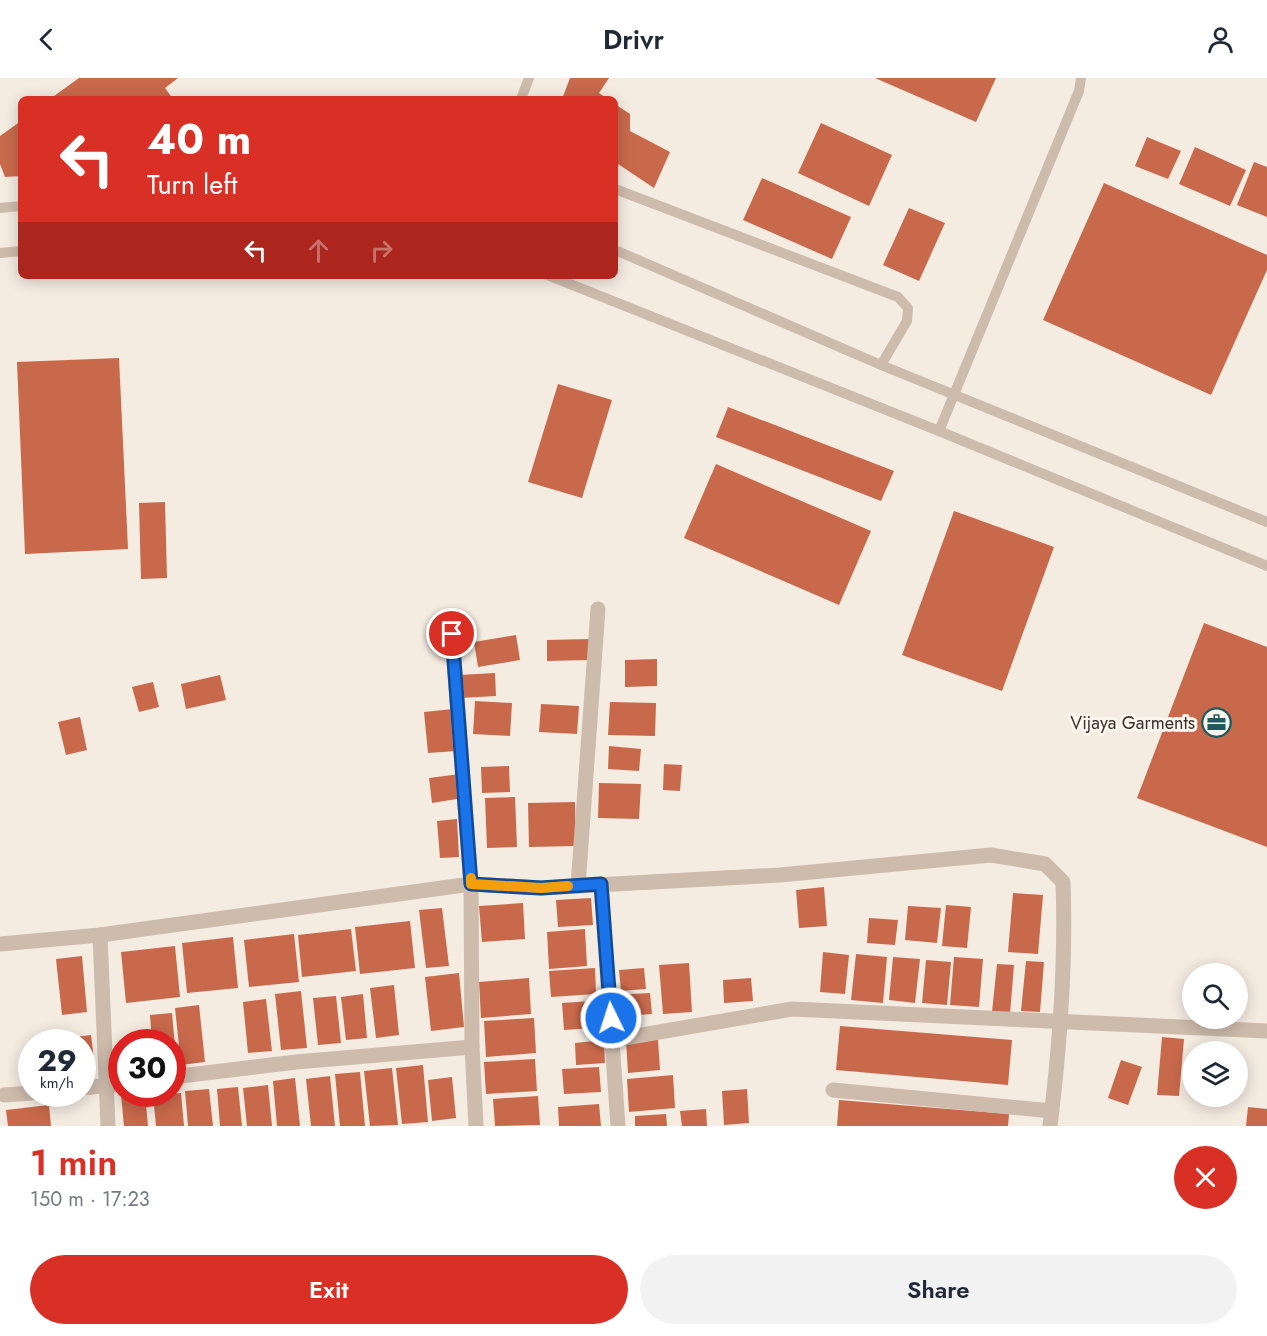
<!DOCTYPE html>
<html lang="en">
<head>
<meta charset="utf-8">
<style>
	:root { --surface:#fff; --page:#f2f2f3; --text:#1f2937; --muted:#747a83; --accent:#d93025 }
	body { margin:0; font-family:Jost,sans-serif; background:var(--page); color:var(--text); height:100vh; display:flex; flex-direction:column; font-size:22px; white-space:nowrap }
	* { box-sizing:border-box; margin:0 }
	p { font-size:20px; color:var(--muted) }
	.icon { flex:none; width:33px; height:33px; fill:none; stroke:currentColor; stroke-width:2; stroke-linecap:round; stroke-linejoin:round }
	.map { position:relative; height:1048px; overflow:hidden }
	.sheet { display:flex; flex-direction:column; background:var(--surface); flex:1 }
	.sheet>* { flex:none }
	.top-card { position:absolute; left:18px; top:18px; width:600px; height:183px; border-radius:9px; box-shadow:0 3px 15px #0003; background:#d93025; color:#fff; overflow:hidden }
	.tools { position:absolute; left:1182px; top:885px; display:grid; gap:12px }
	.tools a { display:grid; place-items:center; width:66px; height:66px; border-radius:50%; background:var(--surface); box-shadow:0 3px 15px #0003; font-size:30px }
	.speed { position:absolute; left:18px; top:951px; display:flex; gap:12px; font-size:30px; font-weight:700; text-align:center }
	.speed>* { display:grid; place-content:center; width:78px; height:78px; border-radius:50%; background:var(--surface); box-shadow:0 3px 15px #0003; line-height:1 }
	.speed small { font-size:15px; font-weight:400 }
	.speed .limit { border:9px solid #d22; background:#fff; color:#111 }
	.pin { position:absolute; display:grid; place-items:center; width:51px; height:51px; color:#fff; margin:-26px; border:3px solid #fff; border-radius:50%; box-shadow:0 2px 6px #0007 }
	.me { position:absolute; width:66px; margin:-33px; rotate:356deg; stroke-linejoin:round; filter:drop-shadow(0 0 4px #0008) }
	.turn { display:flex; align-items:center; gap:21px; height:126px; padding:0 30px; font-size:27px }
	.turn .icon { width:78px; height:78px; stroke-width:2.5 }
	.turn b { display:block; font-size:42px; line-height:51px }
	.lanes { display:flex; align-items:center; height:57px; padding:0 30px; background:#0003; justify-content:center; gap:30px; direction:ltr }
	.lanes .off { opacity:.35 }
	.round { display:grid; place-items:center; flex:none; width:63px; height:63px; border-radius:32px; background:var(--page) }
	.overview { display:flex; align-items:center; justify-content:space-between; height:102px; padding:0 30px }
	h1 { font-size:36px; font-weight:600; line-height:45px; color:var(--accent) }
	.primary-button { display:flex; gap:12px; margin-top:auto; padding:12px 30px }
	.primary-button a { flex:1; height:69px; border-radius:36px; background:var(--accent); color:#fff; font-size:24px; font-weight:600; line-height:69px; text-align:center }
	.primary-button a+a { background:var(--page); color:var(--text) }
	header { display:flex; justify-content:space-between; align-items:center; height:78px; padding:0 30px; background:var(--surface); font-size:27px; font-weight:600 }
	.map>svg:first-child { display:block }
</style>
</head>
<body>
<header><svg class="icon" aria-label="back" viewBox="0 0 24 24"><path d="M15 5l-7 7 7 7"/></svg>Drivr<svg class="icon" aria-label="person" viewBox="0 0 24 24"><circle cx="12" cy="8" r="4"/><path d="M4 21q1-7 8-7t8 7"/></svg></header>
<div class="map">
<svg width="1267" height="1048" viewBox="0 0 1267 1048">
	<rect width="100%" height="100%" fill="#f4ebe1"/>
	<g fill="#c8694b">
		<path d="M79 0H178L165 10 173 21H50Z"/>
		<path d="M570 0H609L599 15 608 21H562Z"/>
		<path d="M875 0H996L976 44Z"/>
		<path d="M615 26 630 36V53L670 74 654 110 615 84Z"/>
		<path d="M21 43V98L5 99 0 86V58Z"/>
		<path d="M821 45 892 77 869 128 798 95Z"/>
		<path d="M1147 59 1181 73 1168 101 1135 88Z"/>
		<path d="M1195 69 1246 92 1230 128 1179 106Z"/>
		<path d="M1254 84 1267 89V139L1237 127Z"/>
		<path d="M762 100 851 139 832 181 743 142Z"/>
		<path d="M1104 105 1267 177V192L1211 317 1043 242Z"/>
		<path d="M909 130 945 145 919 203 883 187Z"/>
		<path d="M119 280 128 471 25 476 17 284Z"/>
		<path d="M558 306 612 322 582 420 528 404Z"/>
		<path d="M728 329 894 393 881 423 716 359Z"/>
		<path d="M716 386 871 453 839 527 684 460Z"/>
		<path d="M165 424 167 500 141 501 139 425Z"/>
		<path d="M954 433 1054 469 1002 613 902 577Z"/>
		<path d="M1204 545 1267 569V769L1137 720Z"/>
		<path d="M516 557 520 582 478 589 474 564Z"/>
		<path d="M590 561V582L547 583V562Z"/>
		<path d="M657 581V608L625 609V582Z"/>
		<path d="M495 595 496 618 460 620 459 597Z"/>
		<path d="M220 597 226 622 186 631 181 606Z"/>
		<path d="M153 604 159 629 139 634 132 609Z"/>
		<path d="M475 623 512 625 510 658 473 656Z"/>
		<path d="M610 624 656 625 655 658 608 657Z"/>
		<path d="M541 626 579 628 577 656 539 654Z"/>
		<path d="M453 631 457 673 428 675 424 634Z"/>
		<path d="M80 639 87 672 66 677 58 644Z"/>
		<path d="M609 668 641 671 639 693 608 691Z"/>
		<path d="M664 686 682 687 680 713 663 712Z"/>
		<path d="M509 688 510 714 482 715 481 689Z"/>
		<path d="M460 696 463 720 432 725 429 700Z"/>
		<path d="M599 705 641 706 639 741 598 740Z"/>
		<path d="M515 719 517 769 487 770 485 720Z"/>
		<path d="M575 724 576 768 529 769 528 725Z"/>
		<path d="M457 741 459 779 440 780 437 743Z"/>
		<path d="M824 809 827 848 799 850 796 812Z"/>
		<path d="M1013 815 1043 817 1038 876 1008 874Z"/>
		<path d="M591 820 593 847 558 849 556 822Z"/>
		<path d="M523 825 525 861 482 864 479 828Z"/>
		<path d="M946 827 971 829 967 870 942 868Z"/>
		<path d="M908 828 941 830 937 865 905 862Z"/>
		<path d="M442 830 449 888 426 890 419 832Z"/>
		<path d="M869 840 898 842 895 867 867 865Z"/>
		<path d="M410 843 415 890 360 896 355 849Z"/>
		<path d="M351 851 356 893 302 899 298 857Z"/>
		<path d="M585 851 587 888 549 891 547 854Z"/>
		<path d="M294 856 299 904 249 909 244 862Z"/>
		<path d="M233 859 238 910 187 915 182 865Z"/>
		<path d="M175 868 180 919 126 925 121 874Z"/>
		<path d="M823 874 849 877 845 916 820 914Z"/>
		<path d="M856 876 887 879 883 925 851 922Z"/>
		<path d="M82 878 87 934 62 937 56 881Z"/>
		<path d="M893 879 920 881 915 925 889 922Z"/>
		<path d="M954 879 983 881 979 929 950 927Z"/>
		<path d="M926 882 951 884 947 927 922 925Z"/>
		<path d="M1026 883 1044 884 1040 934 1021 933Z"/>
		<path d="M689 885 692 934 663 936 659 887Z"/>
		<path d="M997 886 1014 887 1010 936 992 934Z"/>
		<path d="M595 890 596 916 551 919 549 893Z"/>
		<path d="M644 890 646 911 621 913 619 892Z"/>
		<path d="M459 895 464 949 431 953 425 899Z"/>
		<path d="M529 900 531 936 481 940 479 904Z"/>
		<path d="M751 900 753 923 724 925 723 902Z"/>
		<path d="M394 907 399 957 376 960 370 910Z"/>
		<path d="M301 913 307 970 281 972 275 916Z"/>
		<path d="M650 915 652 936 613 939 611 917Z"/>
		<path d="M363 916 367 960 346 962 341 919Z"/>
		<path d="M336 918 341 965 318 967 313 920Z"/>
		<path d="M266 921 272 973 248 975 243 924Z"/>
		<path d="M592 923 594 950 564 952 562 925Z"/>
		<path d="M199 927 205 984 181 987 175 930Z"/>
		<path d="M172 935 177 990H172V964H152L150 937Z"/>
		<path d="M534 940 536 975 486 979 484 943Z"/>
		<path d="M840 948 1012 962 1008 1007 836 992Z"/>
		<path d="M91 957 95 989 82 990V964H58V961Z"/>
		<path d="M1162 959 1184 961 1179 1018 1157 1017Z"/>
		<path d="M658 961 660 992 628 995 626 963Z"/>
		<path d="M604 962 605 985 576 987 575 965Z"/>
		<path d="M535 981 537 1013 486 1016 484 984Z"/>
		<path d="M1121 982 1142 989 1128 1027 1108 1020Z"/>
		<path d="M423 987 428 1044 402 1046 396 990Z"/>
		<path d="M599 989 601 1014 564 1016 562 991Z"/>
		<path d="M392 990 398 1047 370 1048 364 993Z"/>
		<path d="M360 994 365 1048H340L335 996Z"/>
		<path d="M673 997 675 1030 629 1034 627 1001Z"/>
		<path d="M330 998 335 1048H311L306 1001Z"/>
		<path d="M452 999 456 1040 432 1043 428 1002Z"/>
		<path d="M295 1000 300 1048H277L273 1003Z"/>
		<path d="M268 1007 272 1048H247L243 1010Z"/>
		<path d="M238 1009 242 1048H220L217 1011Z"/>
		<path d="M209 1011 213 1048H188L185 1013Z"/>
		<path d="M747 1011 749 1045 724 1047 722 1013Z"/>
		<path d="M181 1015 184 1048H156L153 1017Z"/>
		<path d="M145 1016 148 1048H124L121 1017Z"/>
		<path d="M538 1018 540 1047 495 1048 493 1021Z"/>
		<path d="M839 1022 1009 1036 1008 1048H837Z"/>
		<path d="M599 1026 601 1048H559L558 1029Z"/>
		<path d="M49 1027 51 1048H8L6 1032Z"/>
		<path d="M1248 1029 1267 1031V1048H1246Z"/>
		<path d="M706 1031 707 1048H682L680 1033Z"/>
		<path d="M666 1036 667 1048H635V1038Z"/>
	</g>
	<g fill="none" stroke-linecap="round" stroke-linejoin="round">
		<g stroke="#cdbbac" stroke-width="10">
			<path d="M521 21 529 0"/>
			<path d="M615 111 898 219 908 230 907 243 881 287"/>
			<path d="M0 130 21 128"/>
			<path d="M615 172 881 287 1267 444"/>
			<path d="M0 175 21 173"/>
			<path d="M550 198 939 353 1267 488"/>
			<path d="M939 353 1079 13 1081 0"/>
		</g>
		<g stroke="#cdbbac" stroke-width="15">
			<path d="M452 556 471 806 472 969 476 1048"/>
			<path d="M601 806 618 1048"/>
			<path d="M578 808 598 531"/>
			<path d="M100 857 108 1048"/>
			<path d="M0 866 100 857 471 806 541 810 780 797 991 777 1045 786 1063 804C1066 886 1060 967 1050 1048"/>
			<path d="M613 962 792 931 1267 953"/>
			<path d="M172 999 296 984 472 969"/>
			<path d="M82 1010 122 1006"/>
			<path d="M833 1012 1052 1033"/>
			<path d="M4 1017 32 1015"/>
		</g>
	</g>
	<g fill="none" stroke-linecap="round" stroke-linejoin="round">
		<defs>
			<path id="route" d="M452 556 471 806 541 810 601 806 611 940"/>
		</defs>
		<use href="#route" stroke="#114b97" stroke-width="15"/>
		<use href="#route" stroke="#1a73e8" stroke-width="10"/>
		<path stroke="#f59e0b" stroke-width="10" d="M471 800V806L541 810 568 808"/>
	</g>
	<defs>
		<symbol id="office-ring" viewBox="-11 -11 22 22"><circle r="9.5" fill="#fbf5ee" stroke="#1f5a5e" stroke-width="1.5"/><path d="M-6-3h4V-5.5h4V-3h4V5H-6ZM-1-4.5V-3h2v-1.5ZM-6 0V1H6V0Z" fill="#1f5a5e"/></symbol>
	</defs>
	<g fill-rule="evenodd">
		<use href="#office-ring" x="1200" y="628" width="33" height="33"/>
	</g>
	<g text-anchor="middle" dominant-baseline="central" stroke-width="6" stroke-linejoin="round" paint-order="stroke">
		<g font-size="18" fill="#3b302b" stroke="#fbf5ee" text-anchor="end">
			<text x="1195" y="645">Vijaya Garments</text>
		</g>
	</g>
</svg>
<div class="tools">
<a><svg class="icon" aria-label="search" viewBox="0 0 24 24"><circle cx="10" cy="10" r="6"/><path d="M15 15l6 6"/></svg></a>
<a><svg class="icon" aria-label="layers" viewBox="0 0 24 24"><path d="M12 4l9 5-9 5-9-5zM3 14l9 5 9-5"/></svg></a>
</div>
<div class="speed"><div>29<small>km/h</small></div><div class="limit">30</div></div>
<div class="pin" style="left:452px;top:556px;background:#d93025"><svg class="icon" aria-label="arrive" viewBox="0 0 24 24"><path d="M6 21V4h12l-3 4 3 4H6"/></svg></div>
<svg class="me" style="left:611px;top:940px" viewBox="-20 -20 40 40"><circle r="17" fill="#1a73e8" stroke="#fff" stroke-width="3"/><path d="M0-11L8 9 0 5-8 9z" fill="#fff"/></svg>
<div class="top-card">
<div class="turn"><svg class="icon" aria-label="left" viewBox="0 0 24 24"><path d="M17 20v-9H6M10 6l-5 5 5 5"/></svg><div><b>40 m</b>Turn left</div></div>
<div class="lanes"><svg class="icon" aria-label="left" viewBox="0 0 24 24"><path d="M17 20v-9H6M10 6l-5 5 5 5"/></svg><svg class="icon off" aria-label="ahead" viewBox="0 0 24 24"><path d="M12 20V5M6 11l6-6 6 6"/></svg><svg class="icon off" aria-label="right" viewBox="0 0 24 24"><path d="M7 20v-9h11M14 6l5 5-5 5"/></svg></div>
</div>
</div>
<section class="sheet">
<div class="overview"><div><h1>1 min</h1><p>150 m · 17:23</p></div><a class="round" style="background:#d93025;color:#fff"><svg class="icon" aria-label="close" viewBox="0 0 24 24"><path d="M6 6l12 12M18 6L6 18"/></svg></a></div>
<div class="primary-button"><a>Exit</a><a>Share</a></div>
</section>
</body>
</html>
